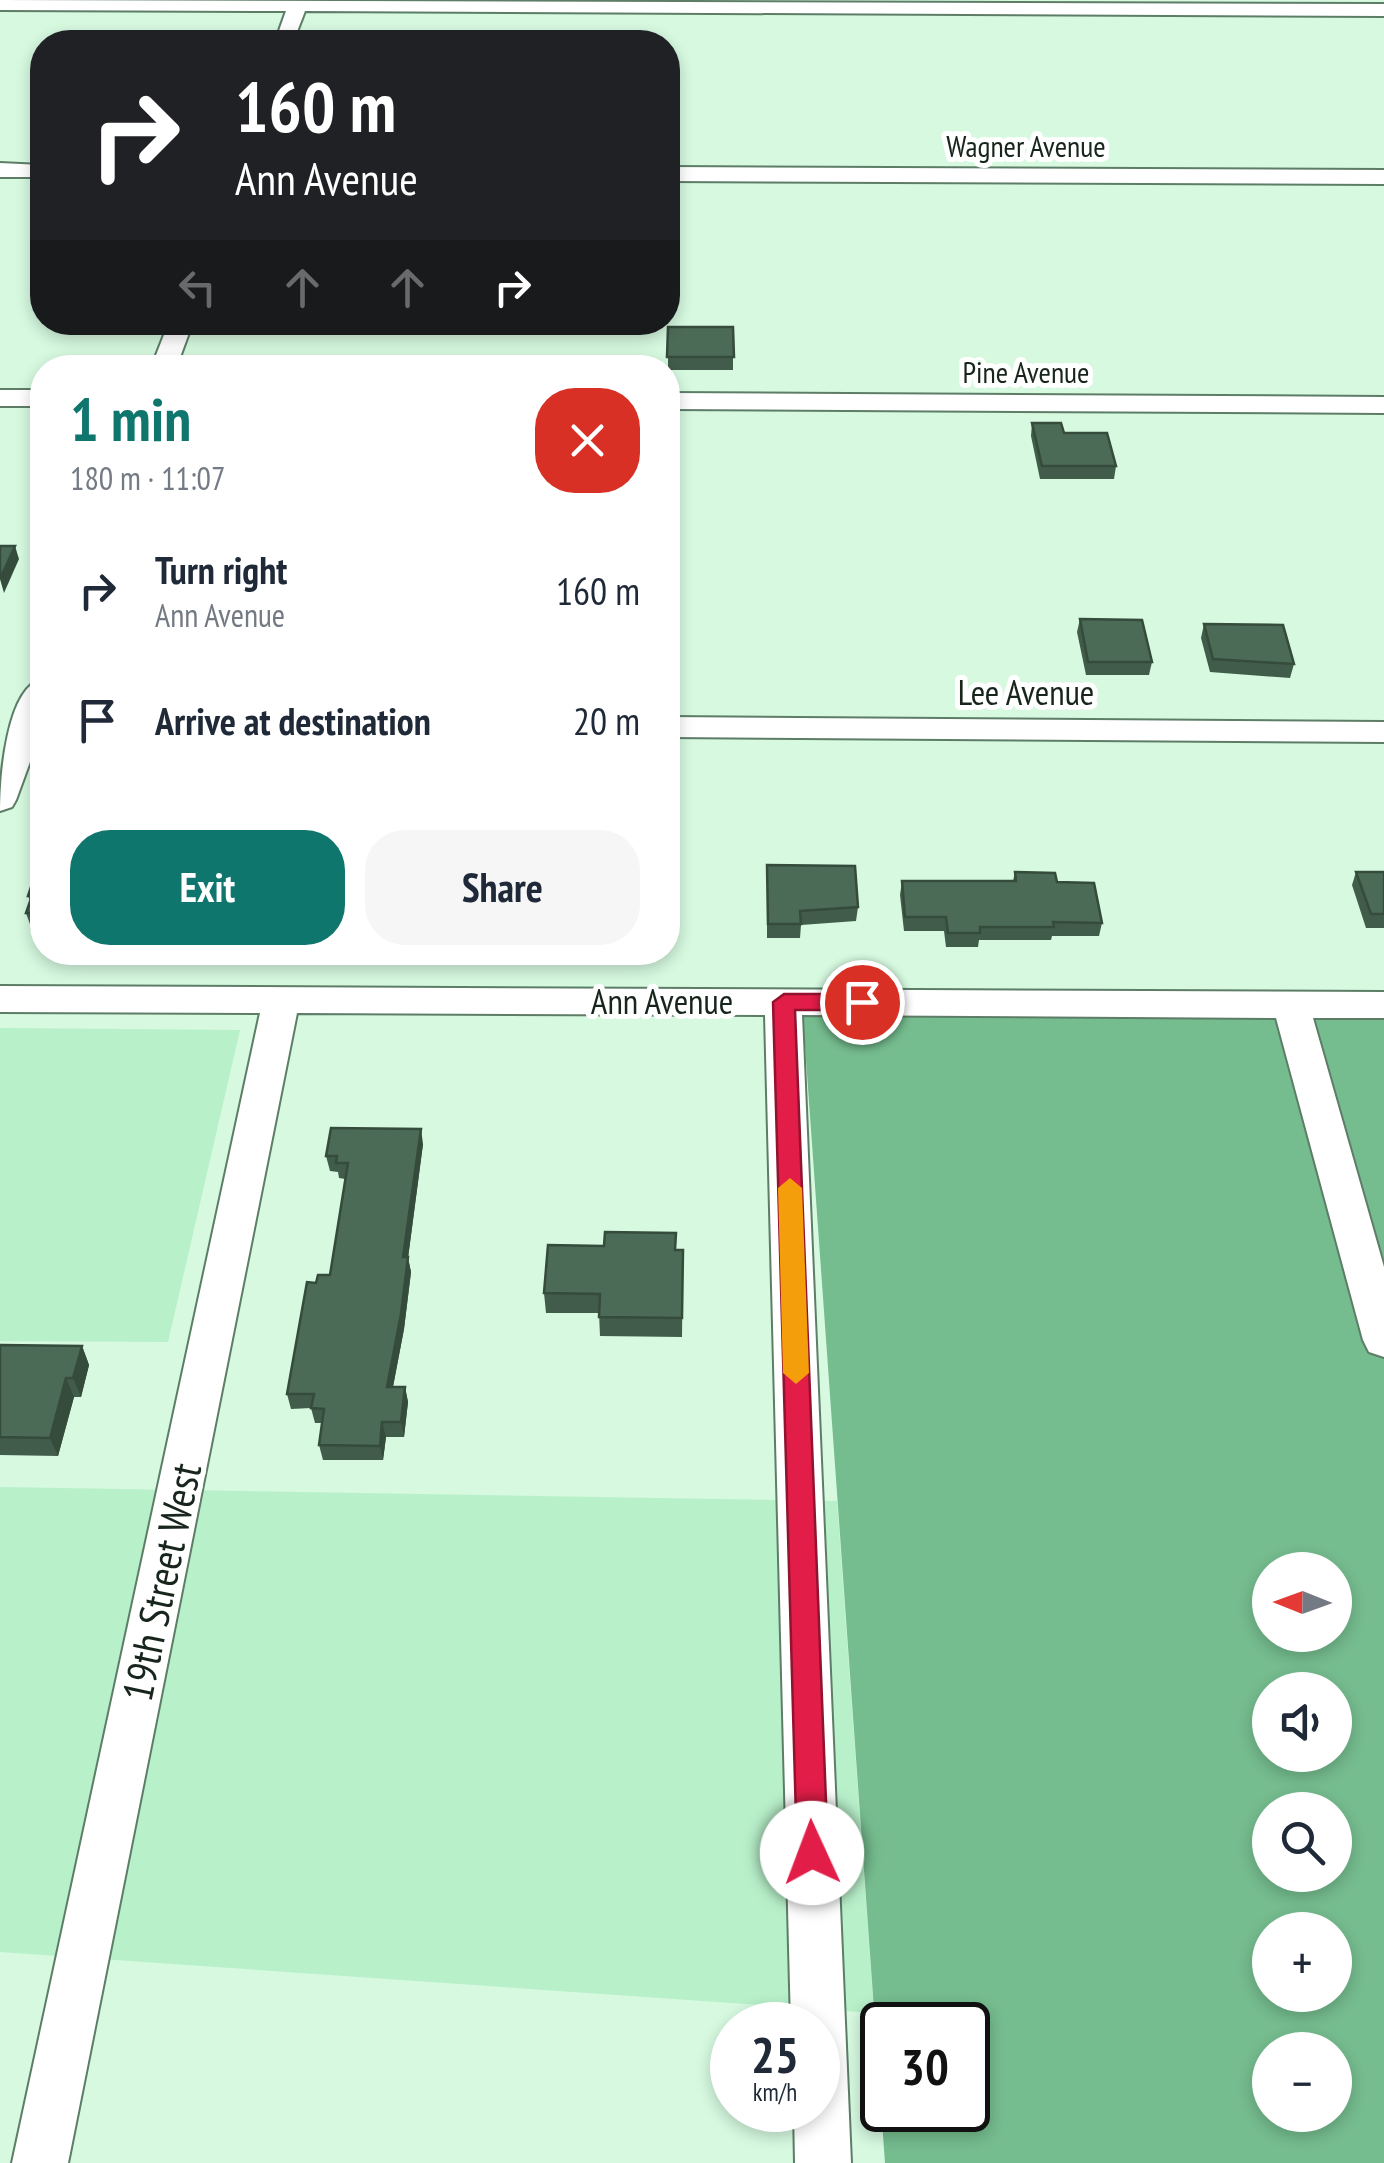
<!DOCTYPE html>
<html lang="en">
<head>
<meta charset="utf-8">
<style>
	:root { --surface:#fff; --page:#f6f6f7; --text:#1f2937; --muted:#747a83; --accent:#0f766e }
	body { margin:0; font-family:"PT Sans Narrow",sans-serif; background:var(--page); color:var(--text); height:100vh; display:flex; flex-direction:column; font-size:38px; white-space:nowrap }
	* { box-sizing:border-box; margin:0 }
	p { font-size:32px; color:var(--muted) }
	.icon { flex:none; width:55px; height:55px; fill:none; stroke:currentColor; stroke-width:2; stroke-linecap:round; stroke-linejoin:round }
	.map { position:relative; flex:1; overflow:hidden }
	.details { position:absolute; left:30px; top:355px; width:650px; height:610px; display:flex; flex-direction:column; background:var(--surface); border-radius:40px; box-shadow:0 5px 15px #0003 }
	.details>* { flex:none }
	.top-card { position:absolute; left:30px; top:30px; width:650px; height:305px; border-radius:40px; box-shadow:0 5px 15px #0003; background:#202124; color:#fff; overflow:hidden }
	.needle { width:65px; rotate:271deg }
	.buttons { position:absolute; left:1252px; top:1552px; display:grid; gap:20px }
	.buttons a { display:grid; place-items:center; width:100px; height:100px; border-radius:50%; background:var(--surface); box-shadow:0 5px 15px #0003; font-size:50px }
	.speed { position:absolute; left:710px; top:2002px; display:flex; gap:20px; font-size:50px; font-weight:700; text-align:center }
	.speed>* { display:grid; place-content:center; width:130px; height:130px; border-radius:50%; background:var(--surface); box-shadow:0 5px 15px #0003; line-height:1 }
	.speed small { font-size:25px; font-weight:400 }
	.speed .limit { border:5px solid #111; border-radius:15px; background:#fff; color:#111 }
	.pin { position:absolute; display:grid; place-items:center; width:85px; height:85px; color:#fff; margin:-42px; border:5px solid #fff; border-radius:50%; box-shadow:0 2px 10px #0007 }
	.me { position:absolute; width:110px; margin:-55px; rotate:358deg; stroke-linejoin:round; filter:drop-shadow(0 0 8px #0008) }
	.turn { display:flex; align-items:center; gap:35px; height:210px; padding:0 40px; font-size:45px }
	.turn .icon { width:130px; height:130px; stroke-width:2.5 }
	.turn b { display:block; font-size:70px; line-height:85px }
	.lanes { display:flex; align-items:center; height:95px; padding:0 40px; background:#0003; justify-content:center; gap:50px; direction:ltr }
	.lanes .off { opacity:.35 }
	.round { display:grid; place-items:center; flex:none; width:105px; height:105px; border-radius:40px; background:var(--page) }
	.overview { display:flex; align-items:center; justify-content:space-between; height:170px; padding:0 40px }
	h1 { font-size:60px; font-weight:700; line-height:75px; color:var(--accent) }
	.primary-button { display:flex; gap:20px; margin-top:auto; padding:20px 40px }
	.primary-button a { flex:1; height:115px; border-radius:40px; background:var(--accent); color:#fff; font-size:40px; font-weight:700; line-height:115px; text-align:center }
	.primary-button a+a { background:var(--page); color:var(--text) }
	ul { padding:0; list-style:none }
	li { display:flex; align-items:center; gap:30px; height:130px; padding:0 40px }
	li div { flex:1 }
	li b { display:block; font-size:38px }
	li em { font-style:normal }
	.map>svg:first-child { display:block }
</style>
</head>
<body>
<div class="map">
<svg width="1384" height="2163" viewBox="0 0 1384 2163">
	<rect width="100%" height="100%" fill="#d6f9e0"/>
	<g fill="#b8f0ca">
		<path d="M0 1028 240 1030 168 1342 0 1341Z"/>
		<path d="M0 1487 837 1501 874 2013 0 1952Z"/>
	</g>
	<path fill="#75bc8e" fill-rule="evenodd" d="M802 1004 1384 1007V2163H885ZM1270 1570H1335V1635H1270ZM1270 1690H1335V1755H1270ZM1270 1810H1335V1875H1270ZM1270 1930H1335V1995H1270ZM882 2025H968V2110H882ZM1270 2050H1335V2115H1270Z"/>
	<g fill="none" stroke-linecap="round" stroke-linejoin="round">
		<defs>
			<g id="minor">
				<path d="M0 0 1384 4V16L305 11 293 42H275L286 11 0 10Z"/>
				<path d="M0 163 42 165V177H0Z"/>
				<path d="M668 167 1384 170V184L668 181Z"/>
				<path d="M169 322H193L176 368H151Z"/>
				<rect x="0" y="390" width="42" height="16"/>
				<path d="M668 393 1384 397V413L668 409Z"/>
				<path d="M42 679V729L16 800 12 807 0 811C0 779 6 688 42 679Z"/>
				<path d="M668 717 1384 722V742L668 737Z"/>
				<path d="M0 986 1384 992V1018H1313L1384 1267V1357L1369 1352 1363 1340 1276 1018 802 1015 851 2163H795L794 2110H818V2025H791L765 1015 297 1013 68 2163H12L260 1013 0 1012Z"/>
			</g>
		</defs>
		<use href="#minor" stroke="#5d7d67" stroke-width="4"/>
		<use href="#minor" fill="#fff" fill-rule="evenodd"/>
	</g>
	<g fill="#415c4a">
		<rect x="668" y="327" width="65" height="43"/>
		<path d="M1032 423 1064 433 1116 466 1114 479H1040L1031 436Z"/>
		<path d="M1080 619 1152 662 1149 675H1086L1077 632Z"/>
		<path d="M1204 624 1294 664 1290 678 1210 672 1201 638Z"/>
		<path d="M42 857V927H31L26 913 30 901 28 896Z"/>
		<path d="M1015 872 1057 882 1102 923 1099 936H1052L1051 940H979L978 947H946L944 931H904L900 895 902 881H1013Z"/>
		<path d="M1356 872H1384V928H1366L1352 885Z"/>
		<path d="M767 878 858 907 856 921 801 925 800 938H767Z"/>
		<path d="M423 1144 408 1258 411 1272 404 1329 393 1387H405L408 1402 404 1437H386L383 1460H323L319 1445 322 1423H315L311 1408 291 1409 287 1394 316 1283 330 1275 345 1179 339 1178 338 1172 330 1171 326 1156Z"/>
		<path d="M676 1250H683L682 1337 600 1336 599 1313H546L544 1293Z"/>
		<path d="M0 1345 82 1346 89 1365 81 1397H74L58 1456 0 1455Z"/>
	</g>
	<g fill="#354b3c">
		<path d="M15 546 19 559 4 593 0 579Z"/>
		<path d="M421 1129 423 1144 408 1258 411 1272 404 1329 390 1402 387 1387Z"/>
		<path d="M82 1346 89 1365 81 1397 73 1378Z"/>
		<path d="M66 1378 74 1397 58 1456 50 1438Z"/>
		<path d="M405 1387 408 1402 404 1437 401 1422Z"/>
		<path d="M382 1422 386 1437 383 1460 380 1446Z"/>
	</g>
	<g fill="#4c6b56" stroke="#354b3c" stroke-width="2.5">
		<path d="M668 327H733L734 357H667Z"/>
		<path d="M1032 423H1061L1064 433H1107L1116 466H1042Z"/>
		<path d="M0 546H15L0 579Z"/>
		<path d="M1080 619 1142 620 1152 662H1088Z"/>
		<path d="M1204 624 1283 625 1294 664 1213 659Z"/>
		<path d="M41 857H42V913H26L32 896H28Z"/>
		<path d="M767 865 855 866 858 907 800 911 801 924H768Z"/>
		<path d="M1015 872 1055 873 1057 882 1094 883 1102 923 1053 922 1054 927H980V933H948L946 917H905L902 881H1016Z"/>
		<path d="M1356 872H1384V914H1371Z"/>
		<path d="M331 1128 421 1129 403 1257H408L401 1314 387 1387H405L401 1422H382L380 1446 319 1445 324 1409 311 1408 314 1394H287L307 1282 316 1283 318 1275H330L348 1163H336L337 1156H326Z"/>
		<path d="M605 1232 676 1233 675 1250H683L682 1318 599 1317 600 1294 544 1293 548 1245 604 1246Z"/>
		<path d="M0 1345 82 1346 73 1378H66L50 1438 0 1437Z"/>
	</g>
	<path fill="#e11d48" stroke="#92132f" stroke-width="2.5" d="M784 994H862L872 1002 862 1010H795L828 1853 823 1864 812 1869 801 1864 797 1853 773 1002Z"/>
	<path fill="#f59e0b" d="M790 1178 802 1188 809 1373 796 1384 783 1373 778 1188Z"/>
	<g text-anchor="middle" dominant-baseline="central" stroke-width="10" stroke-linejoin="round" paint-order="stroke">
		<g font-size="30" fill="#17251c" stroke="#fff">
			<text x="1026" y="145">Wagner Avenue</text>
			<text x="1026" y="371">Pine Avenue</text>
		</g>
		<g font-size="35" fill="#17251c" stroke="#fff">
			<text x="1026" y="692">Lee Avenue</text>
			<text x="662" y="1001">Ann Avenue</text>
		</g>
		<g font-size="42" fill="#17251c" stroke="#fff">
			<text transform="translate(161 1582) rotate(-78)">19th Street West</text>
		</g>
	</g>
</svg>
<div class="buttons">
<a><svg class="needle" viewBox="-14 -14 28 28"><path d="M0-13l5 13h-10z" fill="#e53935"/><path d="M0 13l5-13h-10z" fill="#747a83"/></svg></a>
<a><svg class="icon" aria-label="sound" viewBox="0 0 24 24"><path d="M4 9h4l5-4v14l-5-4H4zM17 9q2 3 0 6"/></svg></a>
<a><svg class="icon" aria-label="search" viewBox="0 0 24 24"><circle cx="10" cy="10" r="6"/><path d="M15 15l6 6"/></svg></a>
<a>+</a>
<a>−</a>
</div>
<div class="speed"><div>25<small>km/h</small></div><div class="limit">30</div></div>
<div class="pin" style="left:862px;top:1002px;background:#d93025"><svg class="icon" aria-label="arrive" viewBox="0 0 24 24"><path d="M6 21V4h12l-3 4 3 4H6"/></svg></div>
<svg class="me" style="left:812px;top:1853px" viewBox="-20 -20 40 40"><circle r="19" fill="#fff"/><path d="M0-13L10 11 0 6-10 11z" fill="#e11d48"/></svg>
<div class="top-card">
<div class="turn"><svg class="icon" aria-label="right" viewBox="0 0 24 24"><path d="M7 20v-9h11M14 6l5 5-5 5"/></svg><div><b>160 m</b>Ann Avenue</div></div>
<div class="lanes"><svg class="icon off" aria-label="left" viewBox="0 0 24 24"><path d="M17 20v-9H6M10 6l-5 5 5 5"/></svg><svg class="icon off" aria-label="ahead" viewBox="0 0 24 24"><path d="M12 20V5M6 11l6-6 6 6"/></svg><svg class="icon off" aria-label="ahead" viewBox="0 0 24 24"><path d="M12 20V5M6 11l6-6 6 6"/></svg><svg class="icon" aria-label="right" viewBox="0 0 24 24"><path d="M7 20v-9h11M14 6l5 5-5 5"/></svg></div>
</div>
<section class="details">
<div class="overview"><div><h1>1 min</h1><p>180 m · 11:07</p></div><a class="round" style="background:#d93025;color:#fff"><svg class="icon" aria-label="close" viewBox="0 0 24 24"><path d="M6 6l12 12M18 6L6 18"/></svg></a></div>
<ul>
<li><svg class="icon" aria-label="right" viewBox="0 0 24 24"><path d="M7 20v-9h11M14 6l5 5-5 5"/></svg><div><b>Turn right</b><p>Ann Avenue</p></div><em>160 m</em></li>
<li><svg class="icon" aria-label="arrive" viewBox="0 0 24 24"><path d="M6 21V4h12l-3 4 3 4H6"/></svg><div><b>Arrive at destination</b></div><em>20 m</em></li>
</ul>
<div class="primary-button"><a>Exit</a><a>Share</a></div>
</section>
</div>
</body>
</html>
